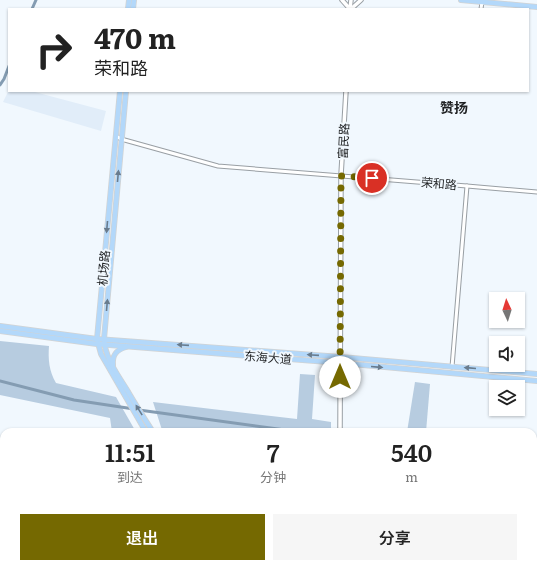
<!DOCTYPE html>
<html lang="zh">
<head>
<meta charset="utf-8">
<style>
	:root { --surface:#fff; --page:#f6f6f6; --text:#222; --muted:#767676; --accent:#756901 }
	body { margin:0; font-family:Literata,"Noto Sans SC",serif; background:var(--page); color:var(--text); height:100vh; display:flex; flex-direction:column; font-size:15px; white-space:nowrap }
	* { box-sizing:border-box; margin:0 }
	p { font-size:13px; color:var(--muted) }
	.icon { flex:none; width:22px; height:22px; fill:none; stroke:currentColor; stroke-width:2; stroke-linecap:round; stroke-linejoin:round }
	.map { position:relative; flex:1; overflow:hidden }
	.details { position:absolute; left:0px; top:428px; width:537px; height:140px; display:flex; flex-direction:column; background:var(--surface); border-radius:12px 12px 0 0; box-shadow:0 1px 3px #0004 }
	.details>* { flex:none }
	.hud { position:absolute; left:8px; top:8px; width:521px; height:84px; border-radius:0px; box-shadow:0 1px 3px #0004; background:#fff; color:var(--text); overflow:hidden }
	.needle { width:26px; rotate:356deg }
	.buttons { position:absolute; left:489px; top:292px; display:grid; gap:8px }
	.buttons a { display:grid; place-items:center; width:36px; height:36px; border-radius:0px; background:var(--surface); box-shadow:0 1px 3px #0004; font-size:20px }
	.pin { position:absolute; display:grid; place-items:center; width:34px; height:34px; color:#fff; margin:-17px; border:2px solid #fff; border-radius:50%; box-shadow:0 1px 4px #0007 }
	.me { position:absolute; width:44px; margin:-22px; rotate:0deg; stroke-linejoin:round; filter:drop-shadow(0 0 3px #0008) }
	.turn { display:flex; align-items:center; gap:14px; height:84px; padding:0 20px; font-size:18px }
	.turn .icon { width:52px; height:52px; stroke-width:2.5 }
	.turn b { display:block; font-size:28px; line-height:34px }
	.eta { display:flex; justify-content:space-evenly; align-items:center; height:68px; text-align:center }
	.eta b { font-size:24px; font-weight:600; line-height:28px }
	.button { display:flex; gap:8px; margin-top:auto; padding:8px 20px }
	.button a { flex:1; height:46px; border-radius:0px; background:var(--accent); color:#fff; font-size:16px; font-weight:600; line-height:46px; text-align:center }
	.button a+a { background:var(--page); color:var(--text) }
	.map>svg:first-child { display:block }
</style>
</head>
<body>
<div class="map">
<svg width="537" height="568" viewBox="0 0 537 568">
	<rect width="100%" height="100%" fill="#f1f8fe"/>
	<g fill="#e1edf9">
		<path d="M9 90V91H31L106 111 101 131 3 102Z"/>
		<rect x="128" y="564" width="59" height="4"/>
	</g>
	<g fill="#b7cce0">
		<path d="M0 341 49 346C48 359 49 371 56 383L116 397 136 432H112L110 418 0 395Z"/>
		<path d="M300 374 315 375 312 419 331 422V432H180L162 430 153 402 297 419Z"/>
		<path d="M415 382 430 384 426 432H407Z"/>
	</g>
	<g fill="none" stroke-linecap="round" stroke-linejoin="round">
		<g stroke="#849cb2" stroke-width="3">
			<path d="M32 9 36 0"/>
			<path d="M0 85 4 79 9 66"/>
			<path d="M0 381 74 400 134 409"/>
			<path d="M139 410 300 432"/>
			<path d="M533 456H537"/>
		</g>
		<defs>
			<g id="minor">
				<path d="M481 9 482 2"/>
				<path d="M116 136 121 139 218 166 467 186 537 192"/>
				<path d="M452 367 467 186"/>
			</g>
			<g id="tertiary">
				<path d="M342 0 350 9"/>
				<path d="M350 9 351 0"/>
				<path d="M351 9 361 0"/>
				<path d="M340 432 341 175 346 91"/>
				<path d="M343 564V568"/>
			</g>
			<g id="primary">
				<path d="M461 0 537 7"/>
				<path d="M128 9 129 0"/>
				<path d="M133 9 134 0"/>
				<path d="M120 91 97 339 101 354 146 432"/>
				<path d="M126 91 104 339C105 358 117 374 127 390 135 404 144 418 153 432"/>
				<path d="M0 326 97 339 341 357 537 374"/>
				<path d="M0 331 97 344 341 363 537 381"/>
				<path d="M113 365C112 355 116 350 126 347"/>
				<path d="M224 564 227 568"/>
				<path d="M233 564 235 568"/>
			</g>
		</defs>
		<use href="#minor" stroke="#999fa4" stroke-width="5"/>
		<use href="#tertiary" stroke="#999fa4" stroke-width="5.5"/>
		<use href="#primary" stroke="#d2d3d3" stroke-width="6"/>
		<use href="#minor" stroke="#fff" stroke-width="3"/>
		<use href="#tertiary" stroke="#fff" stroke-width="3.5"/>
		<use href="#primary" stroke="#b3d8fa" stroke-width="4.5"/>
	</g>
	<defs><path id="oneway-solid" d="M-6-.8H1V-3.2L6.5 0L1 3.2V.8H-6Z"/></defs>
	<g fill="#697c8e">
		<use href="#oneway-solid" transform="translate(118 176) rotate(-85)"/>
		<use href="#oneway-solid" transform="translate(107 227) rotate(95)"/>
		<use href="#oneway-solid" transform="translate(107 305) rotate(-85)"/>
		<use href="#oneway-solid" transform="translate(183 345) rotate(-176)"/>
		<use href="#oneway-solid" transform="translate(313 355) rotate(-176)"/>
		<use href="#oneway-solid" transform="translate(377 367) rotate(5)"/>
		<use href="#oneway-solid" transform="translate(470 368) rotate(-175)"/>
		<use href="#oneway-solid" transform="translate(139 410) rotate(-122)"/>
	</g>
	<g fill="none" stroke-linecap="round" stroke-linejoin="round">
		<path stroke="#756901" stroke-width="7" stroke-dasharray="0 12.6" d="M340 377 341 176 372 178"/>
	</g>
	<g text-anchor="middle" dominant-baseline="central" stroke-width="4" stroke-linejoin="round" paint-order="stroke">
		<g font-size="12" fill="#1f2123" stroke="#f1f8fe">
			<text transform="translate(343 141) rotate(-87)">富民路</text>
			<text transform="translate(439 183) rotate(5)">荣和路</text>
			<text transform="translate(103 268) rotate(-85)">机场路</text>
			<text transform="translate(268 357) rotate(5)">东海大道</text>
		</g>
		<g font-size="14" font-weight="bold" fill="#1f2123" stroke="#f1f8fe">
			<text x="454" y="107">赞扬</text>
		</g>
	</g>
</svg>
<div class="buttons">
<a><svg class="needle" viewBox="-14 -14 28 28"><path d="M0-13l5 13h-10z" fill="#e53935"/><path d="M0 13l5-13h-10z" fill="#767676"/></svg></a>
<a><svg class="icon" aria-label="sound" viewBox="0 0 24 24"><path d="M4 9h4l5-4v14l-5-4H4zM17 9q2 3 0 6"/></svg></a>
<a><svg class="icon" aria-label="layers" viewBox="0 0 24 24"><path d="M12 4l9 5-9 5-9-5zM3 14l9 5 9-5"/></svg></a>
</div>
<div class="pin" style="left:372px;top:178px;background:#d93025"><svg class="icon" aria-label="arrive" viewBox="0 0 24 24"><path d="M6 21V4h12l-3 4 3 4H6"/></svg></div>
<svg class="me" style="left:340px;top:377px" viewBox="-20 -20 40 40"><circle r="19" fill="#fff"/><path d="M0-13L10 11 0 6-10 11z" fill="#756901"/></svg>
<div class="hud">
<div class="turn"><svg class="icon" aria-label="right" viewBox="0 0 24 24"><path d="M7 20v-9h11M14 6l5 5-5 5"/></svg><div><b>470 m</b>荣和路</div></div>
</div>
<section class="details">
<div class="eta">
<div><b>11:51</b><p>到达</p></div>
<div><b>7</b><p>分钟</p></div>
<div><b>540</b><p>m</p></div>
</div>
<div class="button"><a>退出</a><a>分享</a></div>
</section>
</div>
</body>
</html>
